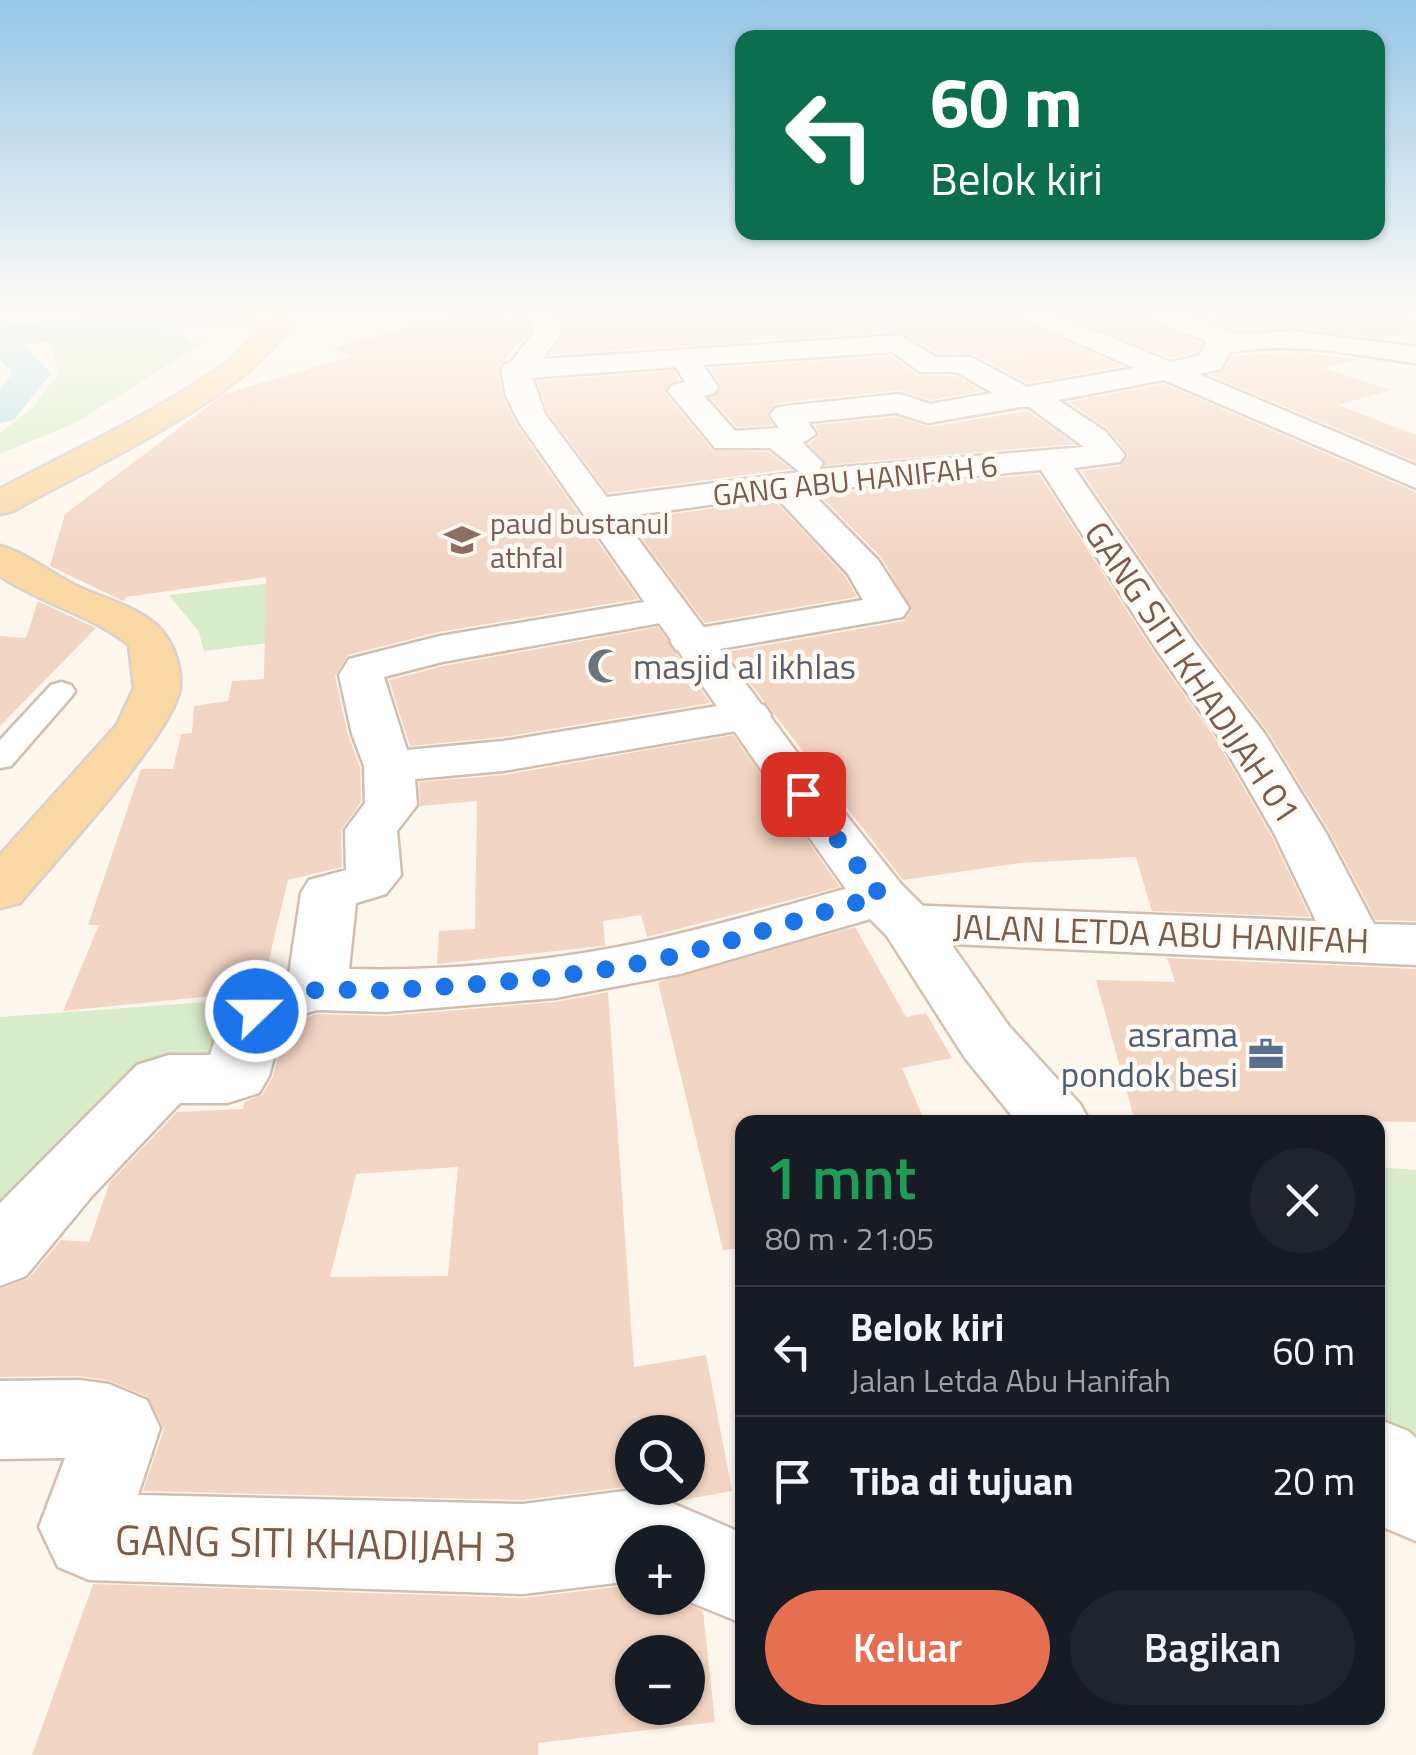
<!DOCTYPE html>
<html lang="id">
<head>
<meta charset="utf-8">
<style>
	:root { --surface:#171b24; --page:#20242c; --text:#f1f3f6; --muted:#9ea1a6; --line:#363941; --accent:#e76f51 }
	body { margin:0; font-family:"Titillium Web",sans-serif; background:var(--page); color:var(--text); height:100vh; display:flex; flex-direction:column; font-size:38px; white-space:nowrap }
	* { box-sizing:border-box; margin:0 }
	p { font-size:32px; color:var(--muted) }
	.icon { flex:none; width:55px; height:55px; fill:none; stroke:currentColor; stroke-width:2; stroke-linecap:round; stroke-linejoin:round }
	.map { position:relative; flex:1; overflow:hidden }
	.sheet { position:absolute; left:735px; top:1115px; width:650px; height:610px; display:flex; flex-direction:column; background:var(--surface); border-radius:20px; box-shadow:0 2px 8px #0004 }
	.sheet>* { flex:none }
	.guide { position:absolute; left:735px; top:30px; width:650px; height:210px; border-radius:20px; box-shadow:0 2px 8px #0004; background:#0b6e4f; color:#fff; overflow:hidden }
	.buttons { position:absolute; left:615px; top:1415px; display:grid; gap:20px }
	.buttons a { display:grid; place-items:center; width:90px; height:90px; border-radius:50%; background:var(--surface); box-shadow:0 2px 8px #0004; font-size:50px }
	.pin { position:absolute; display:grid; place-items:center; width:85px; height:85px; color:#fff; margin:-42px; border-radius:20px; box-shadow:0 5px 15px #0006 }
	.me { position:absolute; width:110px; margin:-55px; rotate:68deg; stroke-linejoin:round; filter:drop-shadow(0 0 8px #0008) }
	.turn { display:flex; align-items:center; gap:35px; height:210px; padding:0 30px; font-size:45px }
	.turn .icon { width:130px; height:130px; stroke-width:2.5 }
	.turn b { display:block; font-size:70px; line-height:85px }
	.round { display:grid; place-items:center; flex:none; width:105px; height:105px; border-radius:52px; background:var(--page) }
	.headline { display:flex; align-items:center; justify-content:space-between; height:170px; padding:0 30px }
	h1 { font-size:60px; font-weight:600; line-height:75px; color:#1e9e55 }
	.button { display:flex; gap:20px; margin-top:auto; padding:20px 30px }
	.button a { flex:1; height:115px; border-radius:60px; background:var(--accent); color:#fff; font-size:40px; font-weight:600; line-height:115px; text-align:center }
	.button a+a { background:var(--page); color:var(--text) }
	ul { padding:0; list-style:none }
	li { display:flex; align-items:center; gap:30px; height:130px; padding:0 30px; border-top:2px solid var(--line) }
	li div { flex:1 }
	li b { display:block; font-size:38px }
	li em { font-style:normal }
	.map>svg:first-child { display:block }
</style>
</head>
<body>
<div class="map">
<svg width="1416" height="1755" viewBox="0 0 1416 1755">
	<rect width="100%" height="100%" fill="#fdf6ec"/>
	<g fill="#d8ecc9">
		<path d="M176 323 188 343H203L77 422 0 454V433L33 407 59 372 50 340Z"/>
		<path d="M313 578 330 635 204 651 199 632 169 595Z"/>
		<path d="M263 998 238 1072 165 1074 0 1253V1017Z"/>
		<path d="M1378 1167 1416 1170V1443L1378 1417Z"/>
	</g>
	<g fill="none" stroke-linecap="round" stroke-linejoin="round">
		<path fill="#bfe3e8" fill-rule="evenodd" d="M163 311H276L271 318 260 321 23 344 51 373 14 420 0 423V389L13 373 0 359V326Z"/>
	</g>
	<g fill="#f3d5c3" fill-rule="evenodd">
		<path d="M459 311H525L530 331 498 368 503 398 516 424 638 599 439 632 348 655 335 676 348 735 360 767 361 802 341 830 342 867 288 880 265 976 232 994 63 1011 99 925H88L141 769H173L181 734 192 733 194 706 228 701 232 681 264 679 266 577 126 597 123 601 50 566 65 514 224 394 352 356 331 349Z"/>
		<path d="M558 311H1010L1016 320 1122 366 1028 383 973 354 937 353 899 331 550 355 565 334Z"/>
		<path d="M1057 311H1136L1143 320 1202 344 1197 353 1170 358Z"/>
		<path d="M1186 311H1413L1415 332 1383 339 1293 327 1239 330Z"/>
		<path d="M1299 352 1359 359 1324 368 1390 390 1338 405 1416 435V462L1210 375 1224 371 1231 356Z"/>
		<path d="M892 356 918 375 955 376 982 391 930 400 899 390 785 402 774 404 767 413 772 425 737 427 711 398 722 387 710 368Z"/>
		<path d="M674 371 679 380 669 383 665 393 712 450 769 452 791 469 608 493 548 412 537 381Z"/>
		<path d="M1164 384 1416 492V921L1376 920 1329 831 1268 732 1196 638 1081 471 1120 466 1129 455 1107 428 1068 402Z"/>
		<path d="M1028 411 1074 444 826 465 809 444 820 435 815 425 896 417 929 427Z"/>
		<path d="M1039 474 1153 651 1215 738 1271 835 1310 917 1152 911 1136 857 1019 863 903 880 726 652 904 621 912 610 881 557 818 494Z"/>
		<path d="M774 500 845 576 857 597 705 623 628 520Z"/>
		<path d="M38 601 96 628 0 726V636L26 638Z"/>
		<path d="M658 627 710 703 503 737 410 746 389 680 443 666Z"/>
		<path d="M733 735 840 887 647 937 641 915 603 921 605 946H601L437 964 439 931 475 929 477 801 420 806 419 782 504 775Z"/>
		<path d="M855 927 906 1017 926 1013 952 1058 902 1068 925 1122H742V1248L723 1250 658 982Z"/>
		<path d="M1167 958 1416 969V1122L1134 1118 1096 980 1175 982Z"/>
		<path d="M608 992 634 1367 706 1355 732 1491 677 1501 625 1487 523 1500 143 1491 164 1429 148 1397 110 1381 80 1376 0 1377V1289L29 1278 61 1240 89 1242 110 1182 177 1112 243 1109 244 1102 262 1095 273 1077 287 1023 318 1014 385 1016 555 1002ZM458 1167 448 1276 330 1277 356 1174ZM632 1432H688V1488H632Z"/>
		<path d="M93 1584 523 1598 632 1585V1598H676L703 1611 715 1722 538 1743V1755H32ZM632 1652H688V1708H632Z"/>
	</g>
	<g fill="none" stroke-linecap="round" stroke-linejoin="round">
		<defs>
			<path id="lane" d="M61 682 71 685 75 691 71 697 11 766 0 768V740L51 685Z"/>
			<g id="street">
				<path d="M1014 311H1048L1170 362 1199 356 1207 342 1144 317 1140 311H1176L1238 334 1293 331 1416 347V363C1354 355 1292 340 1229 353L1221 369 1198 374 1416 466V488L1164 380 1058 400 1105 431 1125 455 1120 462 1074 468 1193 640 1265 734 1326 833 1374 924 1416 925V965L907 942 887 936 878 923 884 915 680 974 555 998 385 1012 317 1010 284 1020 269 1076 259 1093 227 1103H180L92 1196 26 1276 0 1286V1203L137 1065 169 1055H210C229 998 227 987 289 974L301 893 309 880 346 870 345 830 365 803 364 766 352 734 339 675 349 659 440 636 668 598 683 601 689 610 683 619 442 662 384 677 407 750 503 741 748 701 764 705 771 715 764 725 748 729 503 771 415 779 417 805 397 831 401 875 386 894 356 903 349 969C456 972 579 959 682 933 749 917 815 897 881 879L901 884 909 897 904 905 1316 921 1274 833 1218 736 1156 649 1041 470 810 491 878 560 909 608 903 617 691 654 676 650 670 641 676 632 863 600 848 574 775 496 599 520 586 517 581 509 586 501 599 498 800 472 770 448H715L668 391 672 385 685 382 676 367 515 379 505 376 501 370 505 364 515 361 899 335 936 357H971L1027 387 1135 368 1018 317ZM893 352 920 372H956L993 393 930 404 899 394 786 406 775 408 770 415 779 428 735 431 704 396 714 393 718 387 703 365ZM1020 407H1029L1084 447 819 469 823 463 803 443 816 434 808 422 896 413 928 423Z"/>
				<path d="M79 1380 109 1384 147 1400 160 1428 138 1495 523 1504 625 1491 658 1497 742 1533V1623L680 1598H688V1542H632V1581L523 1594 89 1580 58 1567 39 1527 65 1458 0 1459V1381Z"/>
			</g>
			<g id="secondary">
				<path d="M528 311H554L562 332 531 374 545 414 801 758 901 884 927 910 1009 1026 1080 1104 1090 1122H1017L965 1058 887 936 861 910 767 778 519 422 506 396 502 374 534 332Z"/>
				<path d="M1378 1419 1408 1431 1416 1438V1541L1385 1528 1378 1520Z"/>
			</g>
			<g id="primary">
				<path d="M244 311 280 313 289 328C239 401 92 466 13 511L0 514V489C67 452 220 385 262 328Z"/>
				<path d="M0 546C29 554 54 576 81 588 107 600 144 609 162 631 174 645 182 669 180 688 173 735 55 860 20 903L0 908V855L117 725 134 688 129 645C92 615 40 603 0 576Z"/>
			</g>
		</defs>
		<use href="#lane" stroke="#d1beb0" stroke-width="5"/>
		<use href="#street" stroke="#d1beb0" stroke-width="5"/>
		<use href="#secondary" stroke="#d6c0b0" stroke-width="5"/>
		<use href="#primary" stroke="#dad1cd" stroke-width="5"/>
		<use href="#lane" fill="#fff" fill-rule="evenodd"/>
		<use href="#street" fill="#fff" fill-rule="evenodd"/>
		<use href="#secondary" fill="#fff" fill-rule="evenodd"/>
		<use href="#primary" fill="#fbd9a5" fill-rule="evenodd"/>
	</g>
	<linearGradient id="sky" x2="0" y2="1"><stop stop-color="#97c7e8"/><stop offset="0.56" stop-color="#fefbf6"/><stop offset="1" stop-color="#fefbf6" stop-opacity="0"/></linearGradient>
	<rect width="1416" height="556" fill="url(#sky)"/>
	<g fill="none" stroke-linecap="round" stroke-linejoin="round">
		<path stroke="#1a73e8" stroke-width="18" stroke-dasharray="0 32.4" d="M256 1011C275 980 362 993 395 990 484 984 573 978 660 959 734 943 807 915 881 896L803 794"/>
	</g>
	<defs>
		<symbol id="school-bare" viewBox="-9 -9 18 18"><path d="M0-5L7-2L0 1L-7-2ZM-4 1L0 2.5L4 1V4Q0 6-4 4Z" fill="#8d6e63" stroke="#fffaf3" stroke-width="2.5" paint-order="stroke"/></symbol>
		<symbol id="mosque-bare" viewBox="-9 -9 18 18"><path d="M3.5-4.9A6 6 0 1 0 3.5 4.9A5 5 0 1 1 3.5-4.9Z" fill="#6b7280" stroke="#fffaf3" stroke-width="2.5" paint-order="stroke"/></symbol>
		<symbol id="office-bare" viewBox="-9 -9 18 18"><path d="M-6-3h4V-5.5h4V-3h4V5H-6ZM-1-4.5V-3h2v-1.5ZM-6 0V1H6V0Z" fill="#5c6f8a" stroke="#fffaf3" stroke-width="2.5" paint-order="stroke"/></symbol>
	</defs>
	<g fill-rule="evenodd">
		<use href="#school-bare" x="437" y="515" width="50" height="50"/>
		<use href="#mosque-bare" x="580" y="641" width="50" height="50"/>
		<use href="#office-bare" x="1241" y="1029" width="50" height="50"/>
	</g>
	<g text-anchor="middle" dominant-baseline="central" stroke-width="9" stroke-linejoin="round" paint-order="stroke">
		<g font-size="30" fill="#7a5c4d" stroke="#fffaf3">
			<text transform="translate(855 480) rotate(-6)">GANG ABU HANIFAH 6</text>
		</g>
		<g font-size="30" fill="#785e54" stroke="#fffaf3" text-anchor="start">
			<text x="490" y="523">paud bustanul<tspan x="490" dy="34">athfal</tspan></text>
		</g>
		<g font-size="35" fill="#5b616d" stroke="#fffaf3" text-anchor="start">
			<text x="633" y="666">masjid al ikhlas</text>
		</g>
		<g font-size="35" fill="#7a5c4d" stroke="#fffaf3">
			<text transform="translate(1193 672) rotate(56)">GANG SITI KHADIJAH 01</text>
			<text transform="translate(1161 933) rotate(2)">JALAN LETDA ABU HANIFAH</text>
		</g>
		<g font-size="35" fill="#4e5e75" stroke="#fffaf3" text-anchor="end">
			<text x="1238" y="1034">asrama<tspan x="1238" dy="40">pondok besi</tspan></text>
		</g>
		<g font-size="42" fill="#7a5c4d" stroke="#fffaf3">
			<text transform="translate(316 1542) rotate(1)">GANG SITI KHADIJAH 3</text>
		</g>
	</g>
</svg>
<div class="buttons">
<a><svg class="icon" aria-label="search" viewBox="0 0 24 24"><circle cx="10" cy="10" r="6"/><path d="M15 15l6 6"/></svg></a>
<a>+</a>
<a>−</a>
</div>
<div class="pin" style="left:803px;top:794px;background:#d93025"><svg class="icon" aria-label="arrive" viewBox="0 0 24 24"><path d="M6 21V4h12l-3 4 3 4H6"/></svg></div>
<svg class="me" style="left:256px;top:1011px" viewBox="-20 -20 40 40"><circle r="17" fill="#1a73e8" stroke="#fff" stroke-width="3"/><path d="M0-11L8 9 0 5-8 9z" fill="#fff"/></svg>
<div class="guide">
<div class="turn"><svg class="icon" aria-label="left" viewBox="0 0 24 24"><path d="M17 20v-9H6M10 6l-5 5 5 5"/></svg><div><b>60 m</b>Belok kiri</div></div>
</div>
<section class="sheet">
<div class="headline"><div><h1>1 mnt</h1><p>80 m · 21:05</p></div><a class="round"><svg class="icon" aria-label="close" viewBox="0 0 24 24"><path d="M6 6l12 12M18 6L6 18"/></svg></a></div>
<ul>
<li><svg class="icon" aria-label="left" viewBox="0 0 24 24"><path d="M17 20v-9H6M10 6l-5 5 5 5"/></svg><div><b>Belok kiri</b><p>Jalan Letda Abu Hanifah</p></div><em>60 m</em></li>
<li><svg class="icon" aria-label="arrive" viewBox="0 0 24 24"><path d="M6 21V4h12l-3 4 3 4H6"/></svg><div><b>Tiba di tujuan</b></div><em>20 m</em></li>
</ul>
<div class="button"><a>Keluar</a><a>Bagikan</a></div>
</section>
</div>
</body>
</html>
